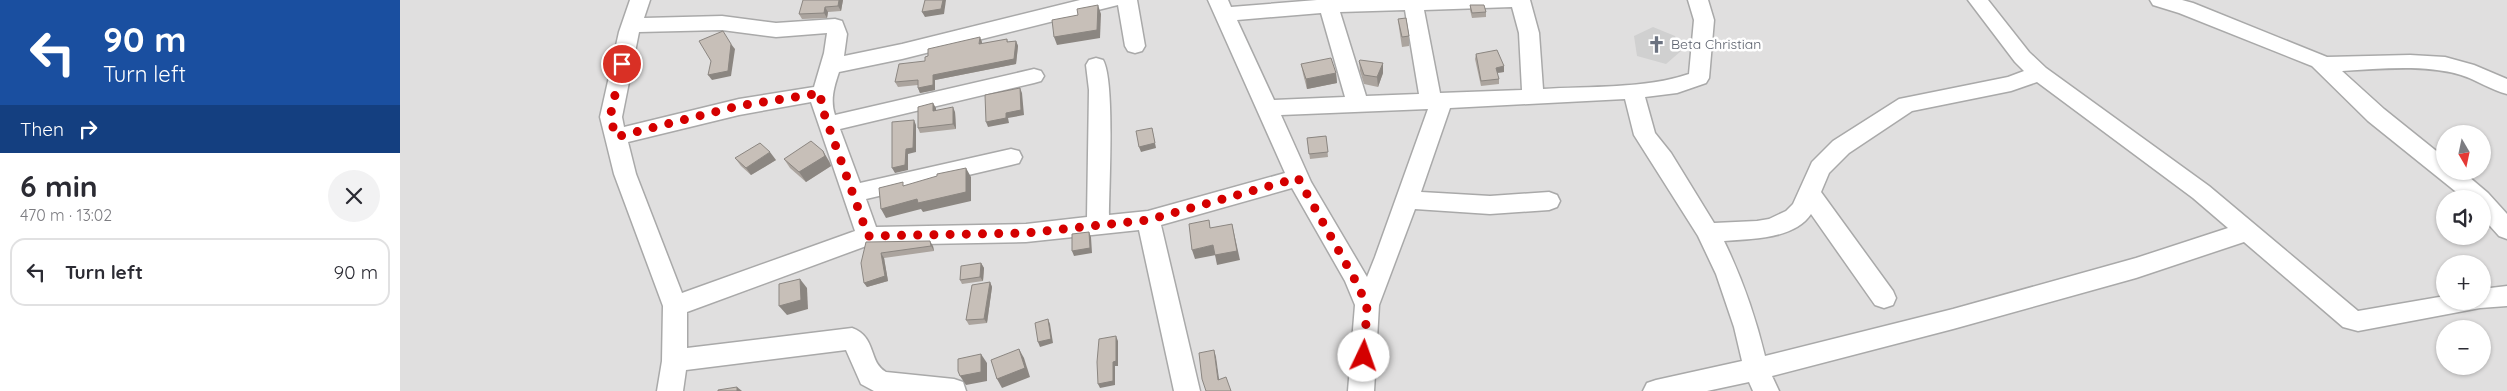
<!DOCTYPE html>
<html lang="en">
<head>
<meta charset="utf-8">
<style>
	:root { --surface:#fff; --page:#f2f2f3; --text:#2b2b33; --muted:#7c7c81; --line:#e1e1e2 }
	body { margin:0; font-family:Quicksand,sans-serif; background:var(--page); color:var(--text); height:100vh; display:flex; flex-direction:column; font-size:19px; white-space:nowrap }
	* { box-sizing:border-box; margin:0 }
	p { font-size:16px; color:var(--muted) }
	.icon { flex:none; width:28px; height:28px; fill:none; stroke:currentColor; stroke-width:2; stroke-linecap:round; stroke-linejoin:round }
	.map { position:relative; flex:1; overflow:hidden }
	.details { display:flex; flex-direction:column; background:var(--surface); width:400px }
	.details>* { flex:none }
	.banner { background:#1a4fa0; color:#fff; overflow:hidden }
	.needle { width:32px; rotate:171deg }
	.buttons { position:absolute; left:2036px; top:125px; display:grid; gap:10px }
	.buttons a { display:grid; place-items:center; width:55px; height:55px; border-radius:50%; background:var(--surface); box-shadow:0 1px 4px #0004; font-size:25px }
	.pin { position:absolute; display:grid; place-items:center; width:42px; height:42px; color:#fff; margin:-21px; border:2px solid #fff; border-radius:50%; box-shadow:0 1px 5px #0007 }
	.me { position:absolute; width:55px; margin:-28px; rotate:3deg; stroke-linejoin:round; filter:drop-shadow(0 0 4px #0008) }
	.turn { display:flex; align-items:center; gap:18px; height:105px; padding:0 20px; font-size:22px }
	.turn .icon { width:65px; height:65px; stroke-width:2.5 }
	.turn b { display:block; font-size:35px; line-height:42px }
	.then { display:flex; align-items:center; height:48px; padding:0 20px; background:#0003; gap:10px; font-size:19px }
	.round { display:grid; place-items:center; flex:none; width:52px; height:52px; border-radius:26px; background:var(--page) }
	.overview { display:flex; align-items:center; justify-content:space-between; height:85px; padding:0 20px }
	h1 { font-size:30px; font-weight:700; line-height:38px }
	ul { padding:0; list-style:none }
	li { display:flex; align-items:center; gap:15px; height:68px; margin:0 10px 8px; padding:0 10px; border:2px solid var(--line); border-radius:15px }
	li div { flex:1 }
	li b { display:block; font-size:19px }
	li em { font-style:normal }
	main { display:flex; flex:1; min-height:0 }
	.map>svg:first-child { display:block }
</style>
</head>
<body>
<main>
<section class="details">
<div class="banner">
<div class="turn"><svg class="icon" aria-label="left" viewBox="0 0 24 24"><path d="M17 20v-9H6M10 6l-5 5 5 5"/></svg><div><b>90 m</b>Turn left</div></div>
<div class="then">Then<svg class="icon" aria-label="right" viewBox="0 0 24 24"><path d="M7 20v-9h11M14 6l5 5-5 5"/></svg></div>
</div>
<div class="overview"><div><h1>6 min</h1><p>470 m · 13:02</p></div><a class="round"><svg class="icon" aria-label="close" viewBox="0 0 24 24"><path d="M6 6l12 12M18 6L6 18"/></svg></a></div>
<ul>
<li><svg class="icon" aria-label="left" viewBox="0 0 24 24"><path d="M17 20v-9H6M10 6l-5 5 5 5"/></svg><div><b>Turn left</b></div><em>90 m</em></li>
</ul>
</section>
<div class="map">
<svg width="2107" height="391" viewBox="0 0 2107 391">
	<rect width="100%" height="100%" fill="#f2efe9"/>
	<path fill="#e0dfdf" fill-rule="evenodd" d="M0 0H2107V391H0ZM2045 134H2082V171H2045ZM2045 199H2082V236H2045ZM2045 264H2082V301H2045ZM2045 329H2082V366H2045Z"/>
	<path fill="#d0d0d0" d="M1253 27 1275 36 1281 51 1266 64 1237 56 1234 36Z"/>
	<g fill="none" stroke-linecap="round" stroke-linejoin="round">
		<defs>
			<g id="minor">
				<path d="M230 0H250L244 18 322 16 376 23 435 19 442 21 447 34 444 56 502 44 680 0H737L745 46 742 51 735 53 728 51 725 46 718 5 502 59 439 72C434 87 430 100 435 115L634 69 641 71 644 76 641 81 634 83 440 129 460 183 611 149 619 151 622 157 619 163 611 165 466 199 476 227 626 224 687 217 689 90 686 65 689 60 696 58 703 60C715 80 709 186 709 215L748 211 885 173 808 0H828L831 7 917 0H1130L1139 33 1143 89C1188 86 1246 89 1289 74L1294 20 1288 0H1308L1314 20 1309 78 1306 83 1277 93 1245 97 1255 133 1271 153 1314 223 1357 221 1369 219 1386 211 1393 204 1412 162 1433 141 1499 99 1608 77 1624 71 1615 62 1568 0H1588L1629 52 1646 68 1809 186 1958 311 2045 296V301H2082V289L2107 286V306L2080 308 1958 331 1943 327 1844 242 1736 278 1553 329 1372 376 1379 391H1353L1349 382 1307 391H1243L1247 383 1256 380 1342 361 1334 327 1316 274 1298 236 1234 135 1225 99 1050 108 1021 192 1090 196 1149 192 1157 195 1160 201 1157 207 1149 210 1090 214 1015 209 979 305 974 391H948L955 305 945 281 892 188 761 225 800 391H774L739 230 626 242 469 245 287 312V348L452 328C477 337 468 362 486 372L554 379 563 382 566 391H474L461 384 446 350 286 370 283 391H257L262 361 263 306 214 174 200 117 219 32ZM1112 7 1119 33 1122 90 1040 93 1024 10ZM1005 10 1019 94 966 96 940 12ZM921 13 945 97 874 100 837 20ZM322 30 376 37 427 33 424 53 414 87 339 99 224 127 222 117 239 32ZM1637 82 1793 198 1828 228 1736 258 1553 309 1365 356C1355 315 1342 278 1324 241 1351 239 1395 239 1411 214L1475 305 1484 308 1493 305 1496 298 1493 291 1421 192 1429 173 1449 153 1512 111 1611 91ZM411 102 455 231 282 293 236 174 228 142 339 115ZM1028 109 975 257 967 277 911 182 881 115Z"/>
				<path d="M1750 0H1782L1793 3 1927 57 2010 55 2045 57 2074 65 2107 79V94C2091 90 2077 80 2061 75 2024 64 1980 69 1942 71L1984 109 2045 158V171H2062L2088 193 2107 214V239L2099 236 2082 217V199H2065L1968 121 1912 66 1779 13 1753 5Z"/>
			</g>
		</defs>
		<use href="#minor" stroke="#a9a9a9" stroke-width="3"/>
		<use href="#minor" fill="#fff" fill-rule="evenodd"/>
	</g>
	<g fill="#aba49e">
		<path d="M443 0 441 11 428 12 427 18 402 19 399 14Z"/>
		<path d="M1070 5 1086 12V17L1072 18 1070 10Z"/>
		<path d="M998 19 1009 36V46L1002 47 999 28Z"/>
		<path d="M607 39 608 42 616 41 618 46 616 64 535 80V90L520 93 518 88V85L498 87 495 82 525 61 582 42V44Z"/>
		<path d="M1076 54 1104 66V72L1097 73 1099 79V84L1081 86 1075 59Z"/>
		<path d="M959 61 983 63V73L978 87 964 84 960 71Z"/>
		<path d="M901 64 936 73 937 83 907 89 903 74Z"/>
		<path d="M536 108V110L555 112 556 129 520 133 518 128Z"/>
		<path d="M926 136 928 157 910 159 907 138Z"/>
		<path d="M335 158 376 160 351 175 341 166Z"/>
		<path d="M384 159 429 161 431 166 406 182 390 168Z"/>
		<path d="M466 242 533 246 534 251 484 258 488 281 467 287 464 283Z"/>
		<path d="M581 263 584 268 583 281 562 284 560 280Z"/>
		<path d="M590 282 592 287 587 323 569 325 566 320Z"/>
	</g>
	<g fill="#8b8681">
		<path d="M439 0H443L441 11 438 6Z"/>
		<path d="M543 0H546L544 14 525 17 522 12Z"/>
		<path d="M698 5 701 14 700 38 657 45 654 37Z"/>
		<path d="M425 7 428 12 427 18 424 13Z"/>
		<path d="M580 37 582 42 581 49 579 44Z"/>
		<path d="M616 41 618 46 616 64 535 80V90L520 93 518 88 533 75Z"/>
		<path d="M331 44 335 49 331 76 312 80 308 75Z"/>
		<path d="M983 63V73L978 87 977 77Z"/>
		<path d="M1104 66V72L1096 73V68Z"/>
		<path d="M936 73 937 83 907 89 906 79Z"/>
		<path d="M620 88 622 93 624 115 608 118 609 123 588 127 586 122 606 113Z"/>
		<path d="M533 103 536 108V116L533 111Z"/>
		<path d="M553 107 555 112 556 129 553 124Z"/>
		<path d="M514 120 516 125V152L508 154V170L495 173 492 168 506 149Z"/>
		<path d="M752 128 756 148 741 152 739 147Z"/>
		<path d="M423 151 429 161 431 166 406 182 399 172Z"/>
		<path d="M370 152 376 160 351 175 346 168Z"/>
		<path d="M566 168 571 177V201L523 212 521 209 486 218 481 209Z"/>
		<path d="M832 224 840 260 817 265 815 255Z"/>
		<path d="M689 232 691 237 692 253 674 256 672 251Z"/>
		<path d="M530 241 533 246 534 251 531 246Z"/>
		<path d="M813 245 816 255 795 259 792 250Z"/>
		<path d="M481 253 484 258 488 281 467 287 464 283Z"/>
		<path d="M581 263 584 268 583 281 580 277Z"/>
		<path d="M400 279 407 288 408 309 387 315 379 306Z"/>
		<path d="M590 282 592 287 587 323 584 319Z"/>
		<path d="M648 319 650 324 653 343 640 347 638 342Z"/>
		<path d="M716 336 718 341V366H715V385L700 388 698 384 713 362Z"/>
		<path d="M619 349 624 358 630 377 602 388 597 379Z"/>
		<path d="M814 350 816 357 820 386 818 380Z"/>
		<path d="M581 354 587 363V381L566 385 560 376Z"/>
		<path d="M337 387 342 391H337Z"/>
	</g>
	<g fill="#c7bfb8" stroke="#8b8681">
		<path d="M403 0H439L438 6 425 7 424 13 399 14Z"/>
		<path d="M525 0H543L541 9 522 12Z"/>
		<path d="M698 5 697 30 654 37 652 20 678 15 677 9Z"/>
		<path d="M1070 5H1084L1086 12 1072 13Z"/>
		<path d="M1006 18 1009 36 1002 37 998 19Z"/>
		<path d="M323 31 331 44 328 71 308 75 311 61 299 41Z"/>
		<path d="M580 37 579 44 607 39V42L616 41 614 59 533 75V85L518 88V80L495 82 499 64 525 61V57L528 56V49Z"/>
		<path d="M1097 50 1104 66 1096 68 1099 79 1081 81 1076 54Z"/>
		<path d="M931 58 936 73 906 79 901 64Z"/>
		<path d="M960 60 983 63 977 77 964 75 959 61Z"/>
		<path d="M620 88 621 110 606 113V118L586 122 585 95Z"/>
		<path d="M533 103V111L553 107V124L518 128V107Z"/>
		<path d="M514 120 513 148 506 149 505 165 492 168V122Z"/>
		<path d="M752 128 755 143 739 147 736 131Z"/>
		<path d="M926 136 928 152 909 154 907 138Z"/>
		<path d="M411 141 423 151 425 156 399 172 384 159Z"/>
		<path d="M360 143 370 152 346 168 335 158Z"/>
		<path d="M566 168V192L518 203 517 199 481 209 479 188 503 182V186L537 176V174Z"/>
		<path d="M809 220 810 228 832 224 837 251 815 255 813 245 792 250 789 224Z"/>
		<path d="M689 232 690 248 672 251V234Z"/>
		<path d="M530 241 531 246 481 253 485 276 464 283 461 263 466 242Z"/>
		<path d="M581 263 580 277 560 280 561 266Z"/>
		<path d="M400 279 401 300 379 306V284Z"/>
		<path d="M590 282 584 319 566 320 572 285Z"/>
		<path d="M648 319 651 339 638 342 635 323Z"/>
		<path d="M716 336V361L713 362V381L698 384 697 362 699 339Z"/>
		<path d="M619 349 625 368 597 379 591 360Z"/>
		<path d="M814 350 818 380 826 377 831 391H806L802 379 799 353Z"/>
		<path d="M581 354V372L560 376 558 371V359Z"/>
		<path d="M337 387V391H318V390Z"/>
	</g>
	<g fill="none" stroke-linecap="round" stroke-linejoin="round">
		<path stroke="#d40000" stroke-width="9" stroke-dasharray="0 16.2" d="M222 64 210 117 216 137 338 106 421 93V105L468 236 626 233 748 220 898 178 954 278 967 305 964 356"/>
	</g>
	<defs>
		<symbol id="church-bare" viewBox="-9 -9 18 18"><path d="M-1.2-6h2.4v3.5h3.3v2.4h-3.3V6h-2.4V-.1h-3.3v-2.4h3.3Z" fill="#6b7280" stroke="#fff" stroke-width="2.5" paint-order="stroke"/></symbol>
	</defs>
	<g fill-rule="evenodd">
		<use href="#church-bare" x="1244" y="32" width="25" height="25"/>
	</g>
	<g text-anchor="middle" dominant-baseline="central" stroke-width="5" stroke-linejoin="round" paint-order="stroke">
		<g font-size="14" fill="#5b616d" stroke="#fff" text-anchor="start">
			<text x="1271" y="44">Beta Christian</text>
		</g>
	</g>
</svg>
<div class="buttons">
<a><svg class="needle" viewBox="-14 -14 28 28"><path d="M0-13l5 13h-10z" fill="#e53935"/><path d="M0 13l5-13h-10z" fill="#7c7c81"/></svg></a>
<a><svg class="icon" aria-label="sound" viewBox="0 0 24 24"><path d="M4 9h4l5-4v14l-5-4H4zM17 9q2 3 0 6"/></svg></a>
<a>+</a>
<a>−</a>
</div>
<div class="pin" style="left:222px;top:64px;background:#d93025"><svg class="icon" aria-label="arrive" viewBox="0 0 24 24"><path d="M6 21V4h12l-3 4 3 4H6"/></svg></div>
<svg class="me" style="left:964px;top:356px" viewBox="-20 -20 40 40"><circle r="19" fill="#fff"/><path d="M0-13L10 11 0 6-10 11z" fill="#d40000"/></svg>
</div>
</main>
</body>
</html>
